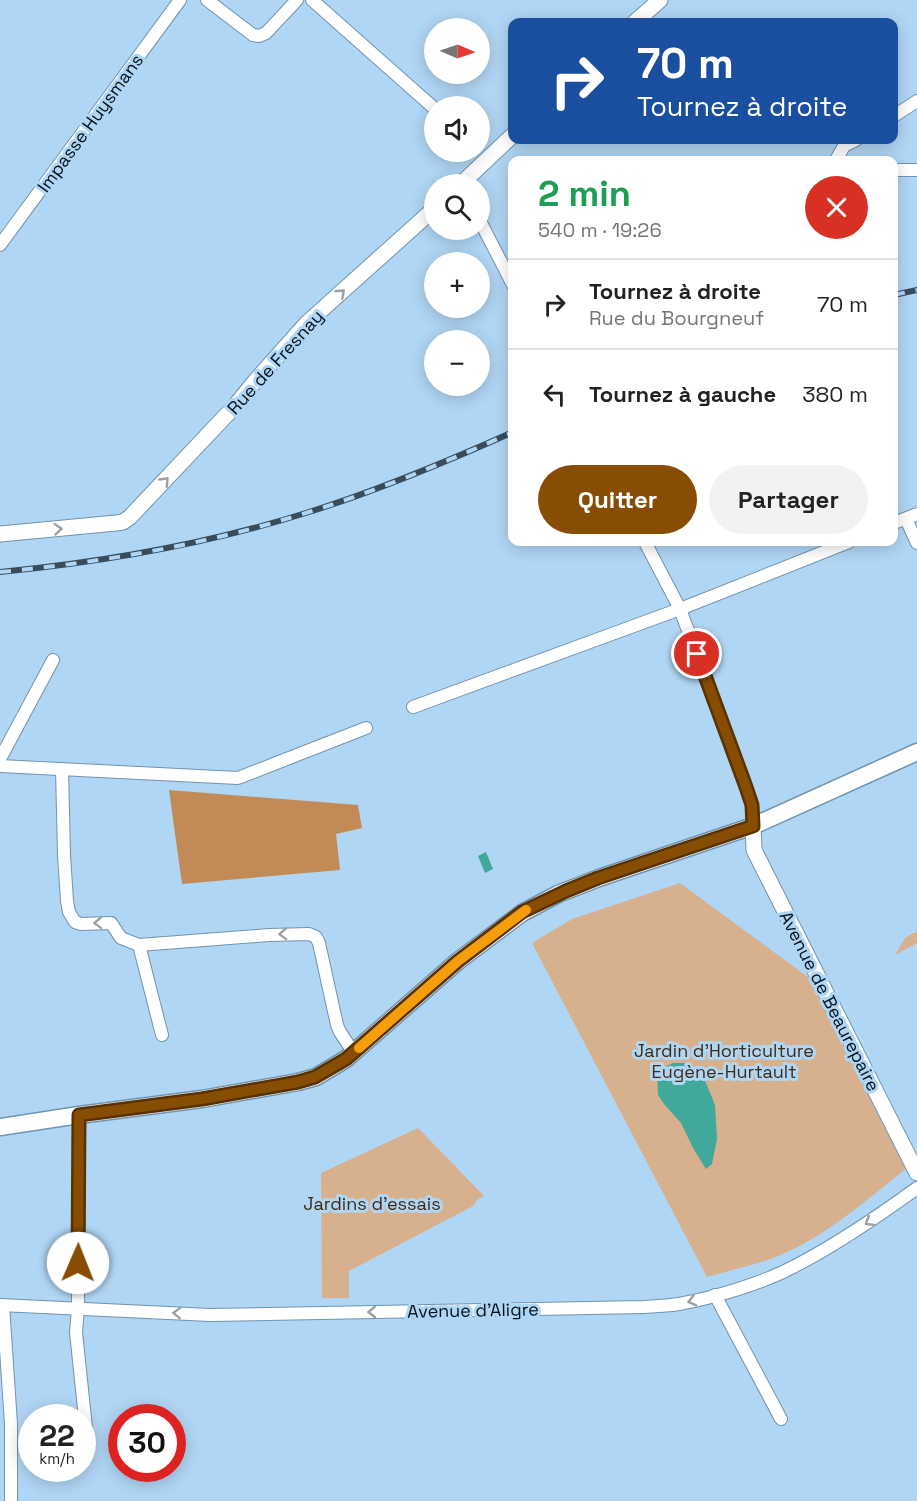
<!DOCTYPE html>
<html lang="fr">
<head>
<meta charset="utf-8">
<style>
	:root { --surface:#fff; --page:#f2f2f2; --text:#222; --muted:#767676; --line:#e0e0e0; --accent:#874d02 }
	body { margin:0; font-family:"Space Grotesk",sans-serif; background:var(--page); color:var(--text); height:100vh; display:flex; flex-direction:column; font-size:22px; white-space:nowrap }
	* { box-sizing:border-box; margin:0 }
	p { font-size:20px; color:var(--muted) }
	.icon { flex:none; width:33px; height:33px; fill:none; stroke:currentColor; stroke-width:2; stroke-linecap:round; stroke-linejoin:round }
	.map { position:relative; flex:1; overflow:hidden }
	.sheet { position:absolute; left:508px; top:156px; width:390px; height:390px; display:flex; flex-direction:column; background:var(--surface); border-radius:12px; box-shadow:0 3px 15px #0003 }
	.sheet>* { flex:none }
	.top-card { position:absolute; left:508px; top:18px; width:390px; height:126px; border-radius:12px; box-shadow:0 3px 15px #0003; background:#1a4fa0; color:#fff; overflow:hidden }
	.needle { width:39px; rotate:92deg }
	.tools { position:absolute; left:424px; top:18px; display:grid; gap:12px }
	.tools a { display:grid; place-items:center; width:66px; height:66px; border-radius:50%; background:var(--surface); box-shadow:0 3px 15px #0003; font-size:30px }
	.speed { position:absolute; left:18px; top:1404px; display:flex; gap:12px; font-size:30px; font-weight:700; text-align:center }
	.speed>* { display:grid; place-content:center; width:78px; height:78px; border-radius:50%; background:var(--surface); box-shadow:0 3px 15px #0003; line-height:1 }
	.speed small { font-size:15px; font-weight:400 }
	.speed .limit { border:9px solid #d22; background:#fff; color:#111 }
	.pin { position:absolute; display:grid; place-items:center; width:51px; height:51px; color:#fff; margin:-26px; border:3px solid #fff; border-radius:50%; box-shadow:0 2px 6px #0007 }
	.me { position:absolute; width:66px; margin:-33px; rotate:1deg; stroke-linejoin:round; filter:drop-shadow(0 0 4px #0008) }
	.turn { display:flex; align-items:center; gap:21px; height:126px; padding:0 30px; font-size:27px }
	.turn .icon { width:78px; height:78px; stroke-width:2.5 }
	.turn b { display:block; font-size:42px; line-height:51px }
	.round { display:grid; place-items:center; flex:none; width:63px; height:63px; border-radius:32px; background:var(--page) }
	.overview { display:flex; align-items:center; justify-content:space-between; height:102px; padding:0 30px }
	h1 { font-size:36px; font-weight:700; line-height:45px; color:#1e9e55 }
	.primary-button { display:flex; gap:12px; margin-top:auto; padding:12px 30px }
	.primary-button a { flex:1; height:69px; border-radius:36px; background:var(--accent); color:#fff; font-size:24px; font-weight:700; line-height:69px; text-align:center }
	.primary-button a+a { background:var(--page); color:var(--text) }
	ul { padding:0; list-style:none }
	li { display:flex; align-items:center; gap:18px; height:90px; padding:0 30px; border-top:2px solid var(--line) }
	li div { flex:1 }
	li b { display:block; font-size:22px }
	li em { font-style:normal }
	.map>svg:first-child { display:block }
</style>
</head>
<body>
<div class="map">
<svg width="917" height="1501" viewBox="0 0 917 1501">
	<rect width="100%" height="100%" fill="#b0d6f5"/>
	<g fill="#d7b08d">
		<path d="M680 883 816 983 907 1168C866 1200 827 1236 778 1256 756 1265 730 1270 707 1277L532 943 572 919Z"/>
		<path d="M917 931V943L895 955 905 938Z"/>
		<path d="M418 1128 484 1196 477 1200 473 1206 349 1271V1298H322L321 1173Z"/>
	</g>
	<path fill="#c28a55" d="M169 790 358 805 362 828 336 834 340 870 182 884Z"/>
	<g fill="#40a99b">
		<path d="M486 852 493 869 485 873 478 856Z"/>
		<path d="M673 1063H685L695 1069 704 1078 715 1105 717 1139 712 1164 706 1169 693 1148 681 1123 664 1104 658 1095 657 1073 663 1068Z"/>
	</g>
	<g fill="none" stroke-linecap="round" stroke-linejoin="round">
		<defs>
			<g id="minor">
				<path d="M207 0 253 35 259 36 266 33 297 0"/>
				<path d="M312 0 435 109"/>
				<path d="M894 116 917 101"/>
				<path d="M836 160 844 146 856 140"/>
				<path d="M894 170H917"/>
				<path d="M480 221 513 285"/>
				<path d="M0 245 180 0"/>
				<path d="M906 519 917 543"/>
				<path d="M894 523 917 514"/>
				<path d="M645 542 680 609 746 787 752 805 753 826"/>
				<path d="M413 707 680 609 849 542"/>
				<path d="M0 759 53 660"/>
				<path d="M0 766 238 778 366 728"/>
				<path d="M62 769 64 855 67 901 69 912 75 922 81 924 111 923 121 938 139 945 269 935 309 934 316 937 319 943 337 1025 340 1032 354 1053"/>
				<path d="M139 945 162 1035"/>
				<path d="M79 1115 78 1309 76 1332 86 1428"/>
				<path d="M715 1295 781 1419"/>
				<path d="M0 1305 210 1315 643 1307C655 1306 667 1306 679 1304 713 1298 763 1283 793 1267 836 1245 877 1217 917 1188"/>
				<path d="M3 1305 11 1424V1501"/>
			</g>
			<g id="tertiary">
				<path d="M635 22 660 0"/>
				<path d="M461 184 513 135"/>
				<path d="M0 534 116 523 123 522 130 517 234 407 257 379 307 323 435 208"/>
				<path d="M753 826 754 850 917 1173"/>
			</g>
			<path id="secondary" d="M0 1127 79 1115 202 1099 298 1082 316 1077 346 1059 458 961 522 913 558 894 599 878 753 826 917 752"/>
		</defs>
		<use href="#minor" stroke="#7093b1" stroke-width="14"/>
		<use href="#tertiary" stroke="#7093b1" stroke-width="17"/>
		<use href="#secondary" stroke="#7093b1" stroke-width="19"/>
		<use href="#minor" stroke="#fff" stroke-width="12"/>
		<use href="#tertiary" stroke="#fff" stroke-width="15"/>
		<use href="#secondary" stroke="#fff" stroke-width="16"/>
		<defs>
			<g id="rail">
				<path d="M894 295 917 290"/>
				<path d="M0 572C105 562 208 544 309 512 379 490 446 462 513 432"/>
			</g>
		</defs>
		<use href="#rail" stroke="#384c5c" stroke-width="6"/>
		<use href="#rail" stroke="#b0d6f5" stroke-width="4" stroke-dasharray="11" stroke-linecap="butt"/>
	</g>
	<defs><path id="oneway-chevron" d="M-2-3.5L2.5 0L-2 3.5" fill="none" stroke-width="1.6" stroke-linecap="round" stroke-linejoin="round" transform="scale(1.5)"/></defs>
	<g stroke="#9ba0a4">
		<use href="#oneway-chevron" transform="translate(341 293) rotate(-42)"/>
		<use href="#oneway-chevron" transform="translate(165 481) rotate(-47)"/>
		<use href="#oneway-chevron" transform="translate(58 529) rotate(-5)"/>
		<use href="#oneway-chevron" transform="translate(98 923) rotate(178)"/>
		<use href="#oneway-chevron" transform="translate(283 934) rotate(178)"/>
		<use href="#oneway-chevron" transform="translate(869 1222) rotate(148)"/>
		<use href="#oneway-chevron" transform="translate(692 1301) rotate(166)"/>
		<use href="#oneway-chevron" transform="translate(372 1312) rotate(179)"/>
		<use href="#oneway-chevron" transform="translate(177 1313) rotate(-178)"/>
	</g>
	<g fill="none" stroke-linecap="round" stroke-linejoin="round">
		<defs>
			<path id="route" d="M78 1263 79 1115 202 1099 298 1082 315 1077 346 1059 458 961 522 912 566 891 598 878 753 826 752 805 746 787 697 654"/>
		</defs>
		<use href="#route" stroke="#583201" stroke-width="15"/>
		<use href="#route" stroke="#874d02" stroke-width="10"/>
		<path stroke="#f59e0b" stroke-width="10" d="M359 1048 458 961 526 910"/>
	</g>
	<g text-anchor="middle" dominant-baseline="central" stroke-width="6" stroke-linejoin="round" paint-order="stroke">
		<g font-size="18" fill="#05121c" stroke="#b0d6f5">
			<text transform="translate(90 123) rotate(-54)">Impasse Huysmans</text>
			<text transform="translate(275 362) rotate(-48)">Rue de Fresnay</text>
			<text transform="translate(830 1001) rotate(63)">Avenue de Beaurepaire</text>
			<text transform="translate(473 1310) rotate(-1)">Avenue d'Aligre</text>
		</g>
		<g font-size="18" fill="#422a12" stroke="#b0d6f5">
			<text x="724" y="1050">Jardin d'Horticulture<tspan x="724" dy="21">Eugène-Hurtault</tspan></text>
			<text x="372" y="1203">Jardins d’essais</text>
		</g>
	</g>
</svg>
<div class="tools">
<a><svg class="needle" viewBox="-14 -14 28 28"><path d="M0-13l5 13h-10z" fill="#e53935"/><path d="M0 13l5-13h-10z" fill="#767676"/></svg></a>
<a><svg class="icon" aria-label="sound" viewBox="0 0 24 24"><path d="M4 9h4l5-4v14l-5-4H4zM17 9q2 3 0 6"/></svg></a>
<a><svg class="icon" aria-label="search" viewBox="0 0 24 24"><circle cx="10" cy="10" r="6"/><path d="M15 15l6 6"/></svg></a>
<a>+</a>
<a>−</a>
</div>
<div class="speed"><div>22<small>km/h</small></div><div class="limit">30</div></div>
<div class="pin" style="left:697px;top:654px;background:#d93025"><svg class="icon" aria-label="arrive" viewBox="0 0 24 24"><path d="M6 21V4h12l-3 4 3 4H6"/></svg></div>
<svg class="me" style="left:78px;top:1263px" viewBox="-20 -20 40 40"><circle r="19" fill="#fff"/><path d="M0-13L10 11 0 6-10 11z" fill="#874d02"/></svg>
<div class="top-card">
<div class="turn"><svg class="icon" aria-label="right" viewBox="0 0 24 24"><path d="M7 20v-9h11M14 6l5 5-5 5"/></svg><div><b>70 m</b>Tournez à droite</div></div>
</div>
<section class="sheet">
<div class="overview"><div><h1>2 min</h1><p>540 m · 19:26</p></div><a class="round" style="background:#d93025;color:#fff"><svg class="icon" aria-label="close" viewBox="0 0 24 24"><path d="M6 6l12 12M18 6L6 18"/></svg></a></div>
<ul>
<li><svg class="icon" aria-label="right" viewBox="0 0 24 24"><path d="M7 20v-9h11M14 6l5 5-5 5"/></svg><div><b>Tournez à droite</b><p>Rue du Bourgneuf</p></div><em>70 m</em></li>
<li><svg class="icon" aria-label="left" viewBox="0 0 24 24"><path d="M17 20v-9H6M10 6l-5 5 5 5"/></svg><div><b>Tournez à gauche</b></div><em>380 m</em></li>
</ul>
<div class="primary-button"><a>Quitter</a><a>Partager</a></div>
</section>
</div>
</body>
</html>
